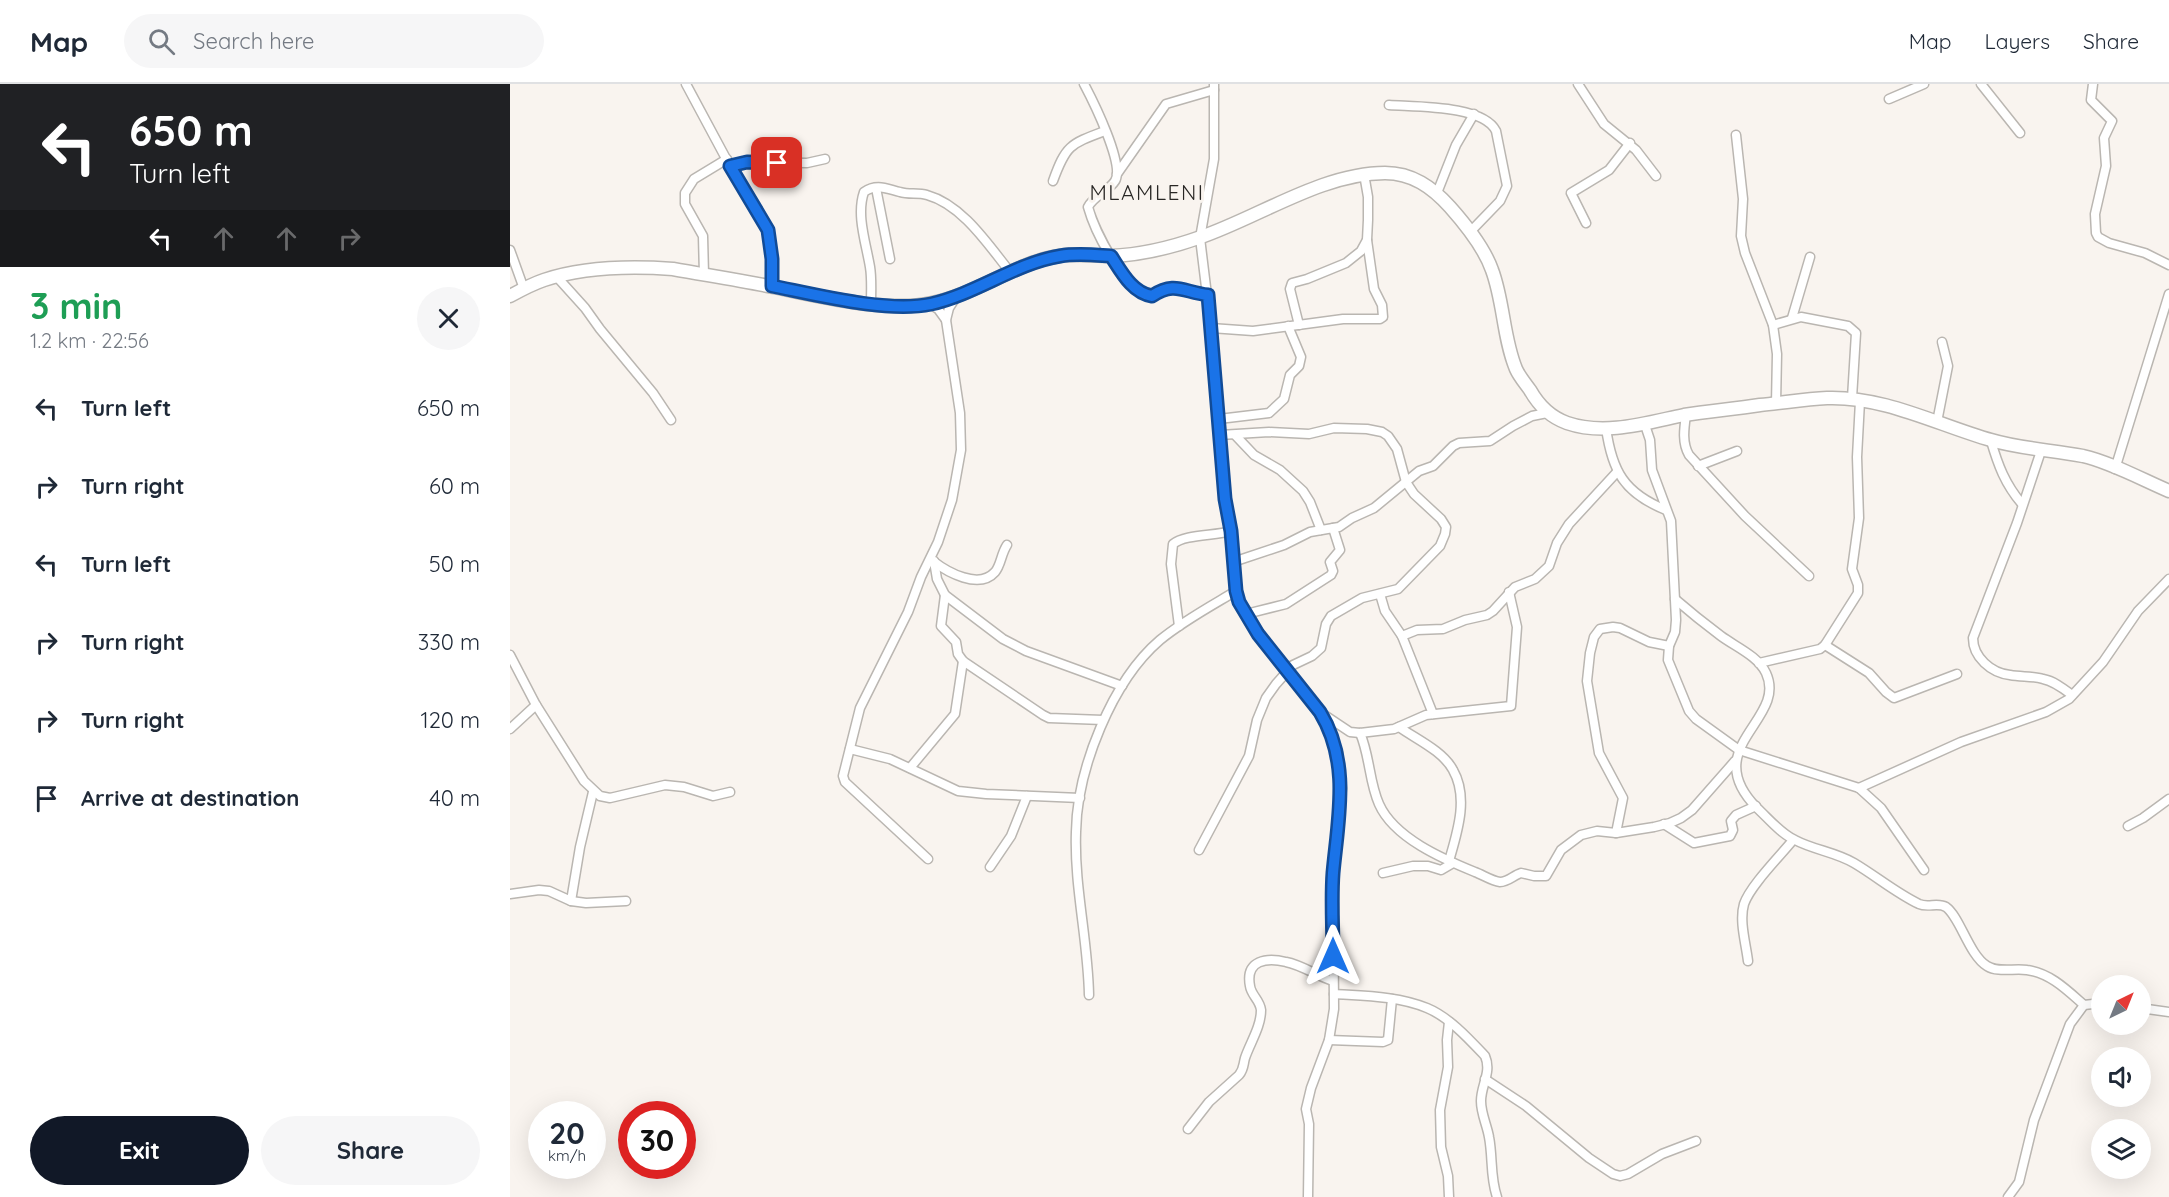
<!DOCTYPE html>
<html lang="en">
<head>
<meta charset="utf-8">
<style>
	:root { --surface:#fff; --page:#f6f6f7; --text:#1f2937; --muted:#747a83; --line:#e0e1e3; --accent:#111827 }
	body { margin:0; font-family:Quicksand,sans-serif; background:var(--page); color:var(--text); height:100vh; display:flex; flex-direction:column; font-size:22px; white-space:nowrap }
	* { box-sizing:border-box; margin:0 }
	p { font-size:20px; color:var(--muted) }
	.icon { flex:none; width:33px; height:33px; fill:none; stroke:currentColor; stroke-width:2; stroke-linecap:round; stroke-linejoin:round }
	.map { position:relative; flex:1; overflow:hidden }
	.panel { display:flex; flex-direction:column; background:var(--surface); width:510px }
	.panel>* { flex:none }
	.banner { background:#202124; color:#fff; overflow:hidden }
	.needle { width:39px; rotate:43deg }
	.controls { position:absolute; left:1581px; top:891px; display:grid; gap:12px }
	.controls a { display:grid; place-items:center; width:60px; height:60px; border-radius:50%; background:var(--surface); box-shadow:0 6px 24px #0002; font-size:30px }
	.speed { position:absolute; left:18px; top:1017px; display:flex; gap:12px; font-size:30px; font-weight:700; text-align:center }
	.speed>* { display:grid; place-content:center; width:78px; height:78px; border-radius:50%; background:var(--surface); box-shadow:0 6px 24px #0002; line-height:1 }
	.speed small { font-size:15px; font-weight:400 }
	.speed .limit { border:9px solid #d22; background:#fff; color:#111 }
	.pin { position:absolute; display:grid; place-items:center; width:51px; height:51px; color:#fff; margin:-26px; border-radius:12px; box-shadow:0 3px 9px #0006 }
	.me { position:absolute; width:66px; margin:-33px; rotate:0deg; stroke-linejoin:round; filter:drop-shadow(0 0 4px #0008) }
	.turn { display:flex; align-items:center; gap:21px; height:126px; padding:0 30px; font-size:27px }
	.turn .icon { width:78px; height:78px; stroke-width:2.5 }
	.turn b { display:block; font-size:42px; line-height:51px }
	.lanes { display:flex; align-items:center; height:57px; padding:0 30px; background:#0003; justify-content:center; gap:30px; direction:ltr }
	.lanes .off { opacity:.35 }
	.round { display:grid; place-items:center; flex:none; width:63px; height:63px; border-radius:32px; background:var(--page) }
	.summary { display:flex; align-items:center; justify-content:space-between; height:102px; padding:0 30px }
	h1 { font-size:36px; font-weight:800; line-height:45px; color:#1e9e55 }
	.action { display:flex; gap:12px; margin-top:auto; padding:12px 30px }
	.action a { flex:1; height:69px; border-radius:36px; background:var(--accent); color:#fff; font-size:24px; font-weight:800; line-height:69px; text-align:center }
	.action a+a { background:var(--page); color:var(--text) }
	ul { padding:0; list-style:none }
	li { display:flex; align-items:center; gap:18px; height:78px; padding:0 30px }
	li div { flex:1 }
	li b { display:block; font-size:22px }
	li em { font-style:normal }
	header { display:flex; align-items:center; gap:36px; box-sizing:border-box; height:84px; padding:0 30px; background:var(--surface); border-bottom:2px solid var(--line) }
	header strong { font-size:28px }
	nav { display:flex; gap:33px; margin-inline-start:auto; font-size:21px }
	.search { width:420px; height:54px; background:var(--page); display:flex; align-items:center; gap:15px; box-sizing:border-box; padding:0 21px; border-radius:33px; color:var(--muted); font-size:22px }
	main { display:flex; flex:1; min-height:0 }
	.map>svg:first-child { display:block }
</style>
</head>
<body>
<header>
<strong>Map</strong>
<div class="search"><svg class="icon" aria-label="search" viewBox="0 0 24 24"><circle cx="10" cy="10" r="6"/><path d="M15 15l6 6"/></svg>Search here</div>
<nav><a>Map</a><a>Layers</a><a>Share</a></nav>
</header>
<main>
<section class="panel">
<div class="banner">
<div class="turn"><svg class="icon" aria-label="left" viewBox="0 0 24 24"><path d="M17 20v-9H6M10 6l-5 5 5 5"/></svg><div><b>650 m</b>Turn left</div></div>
<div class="lanes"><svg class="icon" aria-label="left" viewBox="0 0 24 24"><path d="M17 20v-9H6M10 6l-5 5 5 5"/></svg><svg class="icon off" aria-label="ahead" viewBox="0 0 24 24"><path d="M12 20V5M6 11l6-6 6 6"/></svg><svg class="icon off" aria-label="ahead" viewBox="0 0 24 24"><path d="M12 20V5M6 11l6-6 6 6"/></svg><svg class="icon off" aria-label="right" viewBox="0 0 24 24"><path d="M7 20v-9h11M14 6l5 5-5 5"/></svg></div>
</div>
<div class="summary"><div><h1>3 min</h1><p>1.2 km · 22:56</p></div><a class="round"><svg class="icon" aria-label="close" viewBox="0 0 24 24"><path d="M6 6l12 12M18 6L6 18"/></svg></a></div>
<ul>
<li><svg class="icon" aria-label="left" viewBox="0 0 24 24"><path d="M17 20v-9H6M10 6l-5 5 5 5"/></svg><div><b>Turn left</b></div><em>650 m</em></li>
<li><svg class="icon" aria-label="right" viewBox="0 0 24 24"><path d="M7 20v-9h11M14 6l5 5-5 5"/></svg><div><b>Turn right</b></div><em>60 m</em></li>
<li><svg class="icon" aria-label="left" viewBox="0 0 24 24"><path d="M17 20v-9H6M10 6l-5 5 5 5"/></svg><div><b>Turn left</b></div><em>50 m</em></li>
<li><svg class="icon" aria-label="right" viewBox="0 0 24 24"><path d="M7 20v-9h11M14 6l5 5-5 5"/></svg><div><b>Turn right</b></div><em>330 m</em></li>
<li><svg class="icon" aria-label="right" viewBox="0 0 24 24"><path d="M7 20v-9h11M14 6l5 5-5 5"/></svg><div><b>Turn right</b></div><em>120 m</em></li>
<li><svg class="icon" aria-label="arrive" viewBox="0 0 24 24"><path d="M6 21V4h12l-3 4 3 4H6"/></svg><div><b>Arrive at destination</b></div><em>40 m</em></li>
</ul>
<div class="action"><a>Exit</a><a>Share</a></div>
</section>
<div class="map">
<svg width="1659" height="1113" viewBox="0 0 1659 1113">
	<rect width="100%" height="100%" fill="#f9f4ef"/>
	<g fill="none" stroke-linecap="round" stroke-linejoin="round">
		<defs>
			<g id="minor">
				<path d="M176 0 220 82 258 146 262 175V202"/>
				<path d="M574 0C583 17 615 81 605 97 598 108 584 111 578 123 585 148 615 208 642 212 665 197 672 208 697 211"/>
				<path d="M704 0V75L690 154 701 244 715 415 721 447 726 507 729 517 740 539 817 640 828 669 832 704 823 790 824 925 819 956 801 1004 796 1025 799 1040 798 1113"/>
				<path d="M1068 0 1094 40 1126 66 1146 92"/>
				<path d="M1471 0 1510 49"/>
				<path d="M1583 0 1581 16 1602 37 1594 54 1596 82 1585 130 1586 149 1588 153 1599 159 1635 169 1659 181"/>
				<path d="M1379 15 1414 0"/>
				<path d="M879 21C905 23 973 21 986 47L997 102 990 117 960 148"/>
				<path d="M1226 51 1233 115 1231 152 1235 169 1263 241 1267 270 1266 320"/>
				<path d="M220 82 231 78 297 79 315 75"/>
				<path d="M607 90 656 20 704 6"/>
				<path d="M543 97C556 61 560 60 595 47"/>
				<path d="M366 104 380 175"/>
				<path d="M927 109 946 61 964 30"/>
				<path d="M1076 139 1061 109 1099 86 1120 59"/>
				<path d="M0 166 14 205"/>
				<path d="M194 191 193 152 175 120V109L184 95 217 75"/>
				<path d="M47 193 75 224 90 245 143 309 161 336"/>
				<path d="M361 220C361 208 362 195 360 183 356 159 346 131 354 108 367 99 377 105 390 108 399 111 408 108 417 111 453 121 479 162 501 189"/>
				<path d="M420 220 428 225 436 236"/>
				<path d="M1282 234 1300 173"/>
				<path d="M789 241 780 205 782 199 797 195 836 179 851 167 857 156 858 136V113L854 90"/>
				<path d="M1263 241 1291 233 1338 242 1346 249 1342 314"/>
				<path d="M701 244 743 247 833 235H870L873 233 872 221 864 205 857 156"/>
				<path d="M1176 331C1174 345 1172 359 1179 371L1235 432 1299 492"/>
				<path d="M709 335 759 329 774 315 780 291 789 282 791 273 778 242"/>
				<path d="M1427 338 1438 282 1432 258"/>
				<path d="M1135 341 1140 356 1142 386 1161 437 1166 536 1165 548 1159 562 1158 576 1179 627 1186 635 1229 666 1349 704 1371 724 1414 786"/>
				<path d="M1096 344C1102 387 1114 409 1156 426"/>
				<path d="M725 351 744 371 770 386 793 407 800 418 811 446"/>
				<path d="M1481 357C1488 381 1495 400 1512 420"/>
				<path d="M1531 367 1507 439 1463 554C1463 573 1481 589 1500 591 1511 593 1523 592 1533 595 1544 597 1554 605 1562 611"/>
				<path d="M1188 382 1227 367"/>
				<path d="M1605 385 1659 210"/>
				<path d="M423 477C437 488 469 506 485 488 491 481 491 470 497 461"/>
				<path d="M424 477 427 495 435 511 493 555 516 567 612 602"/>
				<path d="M723 478 774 461 800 448 829 443 842 434 864 424 909 387 923 382 943 362 949 359 980 357 1003 342 1022 332 1037 329"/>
				<path d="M870 510 875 527 892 552"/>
				<path d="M435 511 431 542 446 558 448 570 453 577 533 631 539 634 593 636"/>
				<path d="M1165 515C1180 528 1195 540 1211 552 1226 563 1248 572 1256 589 1278 636 1187 663 1247 724 1258 734 1271 750 1285 756 1304 766 1325 768 1344 779 1366 792 1386 809 1409 820 1418 824 1428 818 1436 823 1450 833 1459 871 1477 882 1488 889 1504 884 1517 886 1540 889 1557 906 1574 921"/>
				<path d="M736 530 776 520 821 491 823 487 820 478 830 466 823 444"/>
				<path d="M669 542 661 480 663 460C675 450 705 452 721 447"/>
				<path d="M1315 561 1359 589 1376 608 1384 614 1447 590"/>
				<path d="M0 571 26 621 74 697 90 712 100 714 155 701 174 703 203 712 220 708"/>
				<path d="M1249 579 1310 565 1315 561 1348 509V501L1342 485 1349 434 1347 373 1350 317"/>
				<path d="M813 630 840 648 850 649 884 645 916 631 1001 622 1007 543 999 508"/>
				<path d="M923 630 892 552 907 546 933 545 955 536 977 531 983 527 1005 503 1025 495 1039 482 1047 459 1059 440 1107 388"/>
				<path d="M889 643C906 655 933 667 943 686 959 714 947 749 939 777"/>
				<path d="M0 645 26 621"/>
				<path d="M850 649C860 672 859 698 869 720 884 754 933 775 965 788 973 791 982 797 990 798 998 798 1004 791 1011 789L1024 792H1036L1051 766 1071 751 1087 747 1106 749 1144 743 1160 739 1171 734 1182 726 1225 677"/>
				<path d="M340 665 380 675 448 707 476 710 570 714"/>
				<path d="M400 684 445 630 453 577"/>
				<path d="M1349 704 1451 658 1536 628 1559 615 1593 578 1628 527 1659 495"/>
				<path d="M1154 740 1184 759 1220 752 1223 746 1221 737 1226 731 1246 722"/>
				<path d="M1618 742 1633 734 1659 715"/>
				<path d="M1106 749 1113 714 1089 669 1077 597 1080 569 1084 553 1090 545 1103 543 1110 544 1139 558 1159 562"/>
				<path d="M689 766 739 672 747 636 756 614 766 600 783 581 802 572 811 564 816 540 821 532 852 514 888 505 930 462 935 450 936 443 931 435 904 410 896 398 887 365 878 352 872 348 857 345 824 344 799 350 759 348 710 351"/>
				<path d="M418 775 335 698 333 692 350 624 398 528 411 493 428 458 442 416 451 366 450 329 436 236 439 224 446 213"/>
				<path d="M480 783 501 752 517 712"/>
				<path d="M873 789 903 782H918L931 786 943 779"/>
				<path d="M0 810 29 806 39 807 61 817 76 819 116 817"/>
				<path d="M61 817 70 763 83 708"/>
				<path d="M1238 877C1236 860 1229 837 1234 820 1240 802 1270 772 1283 756"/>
				<path d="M824 910C855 912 888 912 917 924 939 933 959 955 975 972 982 988 971 1001 971 1017 971 1030 977 1041 979 1053 983 1074 980 1093 987 1113"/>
				<path d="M579 911C578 856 564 802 566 748 567 685 602 597 650 556 673 537 701 522 726 507"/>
				<path d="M1630 924 1659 928"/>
				<path d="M939 938 937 956 938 983 930 1026 931 1063 938 1092 939 1113"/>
				<path d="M819 956 873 958 878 956 882 915"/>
				<path d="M975 995 1016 1022 1079 1074 1103 1090 1110 1092 1118 1090 1152 1070 1186 1057"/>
				<path d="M678 1045 699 1018 729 991C734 985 733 981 735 974 740 959 751 943 751 926 750 916 741 911 740 902 735 876 757 873 776 878 792 881 807 892 823 897"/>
				<path d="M1498 1113 1509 1098 1524 1036 1560 940 1574 921 1592 919"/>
			</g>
			<path id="secondary" d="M0 212C11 206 22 200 34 196 73 183 122 182 163 185 196 191 230 196 263 203 311 212 375 229 422 219 467 210 507 178 549 172 566 169 583 172 600 172 630 171 663 163 691 153 749 133 813 89 875 89 902 89 922 103 940 123 956 141 974 163 982 186 994 218 993 254 1006 285 1009 292 1015 299 1020 306 1029 322 1040 333 1057 339 1095 352 1136 339 1174 331 1199 327 1225 325 1250 321 1272 319 1295 315 1317 314 1374 312 1428 341 1481 356 1511 365 1542 366 1573 372 1600 378 1633 396 1659 407"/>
		</defs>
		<use href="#minor" stroke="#bab6b1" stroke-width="11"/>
		<use href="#secondary" stroke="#bab6b1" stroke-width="15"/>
		<use href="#minor" stroke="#fff" stroke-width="8"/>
		<use href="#secondary" stroke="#fff" stroke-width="12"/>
	</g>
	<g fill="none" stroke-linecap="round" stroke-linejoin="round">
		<defs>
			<path id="route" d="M267 79 237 78 220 82 258 146 262 175V202C307 211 377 229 421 220 466 210 506 179 550 172 567 169 584 171 601 172 611 187 622 209 642 212 665 197 673 208 698 211L715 415 721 447 726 507 729 518 748 550 810 628C841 679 828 734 823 789 821 816 823 844 823 872"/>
		</defs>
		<use href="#route" stroke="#114b97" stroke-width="15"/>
		<use href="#route" stroke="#1a73e8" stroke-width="10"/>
	</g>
	<g text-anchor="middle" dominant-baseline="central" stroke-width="6" stroke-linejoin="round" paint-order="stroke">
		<g font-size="21" letter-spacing="1.5" fill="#292725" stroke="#f9f4ef">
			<text x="637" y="108">MLAMLENI</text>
		</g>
	</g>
</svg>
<div class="controls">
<a><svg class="needle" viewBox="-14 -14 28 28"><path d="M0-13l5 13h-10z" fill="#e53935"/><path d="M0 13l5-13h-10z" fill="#747a83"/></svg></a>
<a><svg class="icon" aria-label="sound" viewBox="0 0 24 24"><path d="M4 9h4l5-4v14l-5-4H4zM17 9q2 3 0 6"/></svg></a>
<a><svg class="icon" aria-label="layers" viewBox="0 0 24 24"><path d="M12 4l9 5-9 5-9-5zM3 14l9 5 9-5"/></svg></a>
</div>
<div class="speed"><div>20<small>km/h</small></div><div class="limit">30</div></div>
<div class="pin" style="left:267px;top:79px;background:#d93025"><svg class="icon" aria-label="arrive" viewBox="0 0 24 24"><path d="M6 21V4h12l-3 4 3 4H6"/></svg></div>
<svg class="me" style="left:823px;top:872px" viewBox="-20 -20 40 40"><path d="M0-17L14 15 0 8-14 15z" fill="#1a73e8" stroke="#fff" stroke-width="4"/></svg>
</div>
</main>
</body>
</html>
